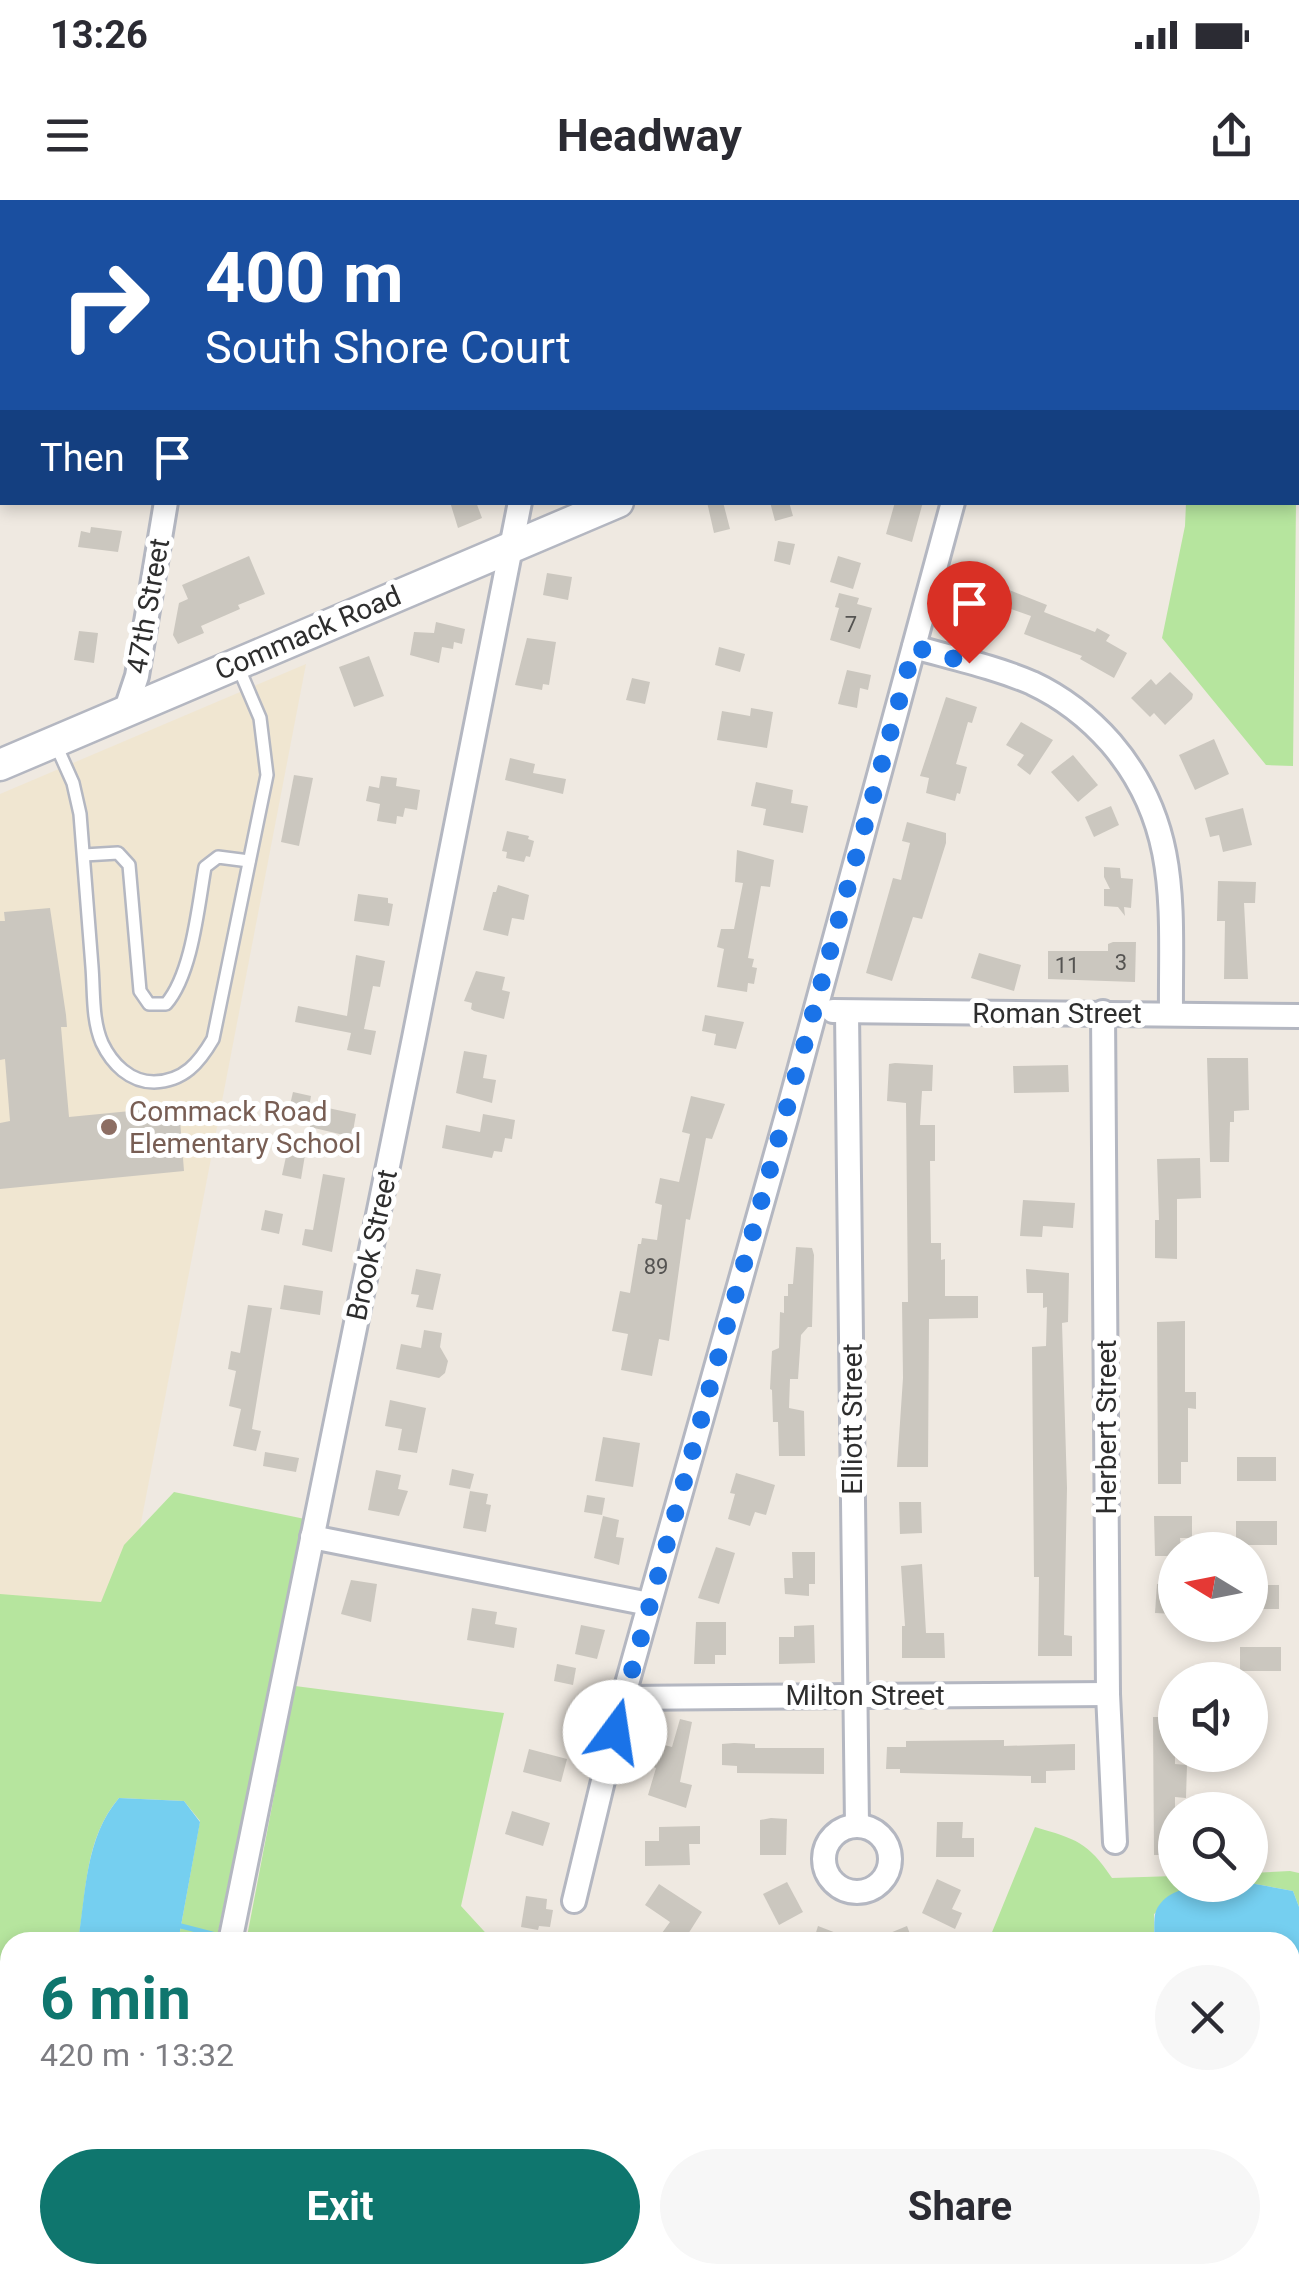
<!DOCTYPE html>
<html lang="en">
<head>
<meta charset="utf-8">
<style>
	:root { --surface:#fff; --page:#f7f7f7; --text:#2b2b33; --muted:#7c7c81; --accent:#0f766e }
	body { margin:0; font-family:Roboto,sans-serif; background:var(--page); color:var(--text); height:100vh; display:flex; flex-direction:column; font-size:38px; white-space:nowrap }
	* { box-sizing:border-box; margin:0 }
	p { font-size:32px; color:var(--muted) }
	.icon { flex:none; width:55px; height:55px; fill:none; stroke:currentColor; stroke-width:2; stroke-linecap:round; stroke-linejoin:round }
	.map { position:relative; flex:1; overflow:hidden }
	.side { position:absolute; left:0px; top:1732px; width:1300px; height:352px; display:flex; flex-direction:column; background:var(--surface); border-radius:30px 30px 0 0; box-shadow:0 5px 15px #0003 }
	.side>* { flex:none }
	.hud { position:absolute; left:0px; top:0px; width:1300px; height:305px; box-shadow:0 5px 15px #0003; background:#1a4fa0; color:#fff; overflow:hidden }
	.needle { width:65px; rotate:280deg }
	.controls { position:absolute; left:1158px; top:1332px; display:grid; gap:20px }
	.controls a { display:grid; place-items:center; width:110px; height:110px; border-radius:50%; background:var(--surface); box-shadow:0 5px 15px #0003; font-size:50px }
	.pin { position:absolute; display:grid; place-items:center; width:85px; height:85px; color:#fff; margin:-102px -42px; border-radius:50% 50% 50% 0; rotate:-45deg; box-shadow:0 0 10px #0007 }
	.pin .icon { rotate:45deg }
	.me { position:absolute; width:110px; margin:-55px; rotate:14deg; stroke-linejoin:round; filter:drop-shadow(0 0 8px #0008) }
	.turn { display:flex; align-items:center; gap:35px; height:210px; padding:0 40px; font-size:45px }
	.turn .icon { width:130px; height:130px; stroke-width:2.5 }
	.turn b { display:block; font-size:70px; line-height:85px }
	.then { display:flex; align-items:center; height:95px; padding:0 40px; background:#0003; gap:20px; font-size:38px }
	.round { display:grid; place-items:center; flex:none; width:105px; height:105px; border-radius:52px; background:var(--page) }
	.headline { display:flex; align-items:center; justify-content:space-between; height:170px; padding:0 40px }
	h1 { font-size:60px; font-weight:700; line-height:75px; color:var(--accent) }
	.button { display:flex; gap:20px; margin-top:auto; padding:20px 40px }
	.button a { flex:1; height:115px; border-radius:60px; background:var(--accent); color:#fff; font-size:40px; font-weight:700; line-height:115px; text-align:center }
	.button a+a { background:var(--page); color:var(--text) }
	.status { display:flex; justify-content:space-between; align-items:center; height:70px; padding:0 50px; background:var(--surface); direction:ltr }
	.status svg { height:28px; fill:currentColor }
	header { display:flex; justify-content:space-between; align-items:center; height:130px; padding:0 40px; background:var(--surface); font-size:45px; font-weight:700 }
	.map>svg:first-child { display:block }
</style>
</head>
<body>
<div class="status"><b>13:26</b><svg viewBox="0 0 49 12"><path d="M0 12V9h3v3zM5 12V6h3v6zM10 12V3h3v9zM15 12V0h3v12zM26 1h20v11H26zM47 4h2v5h-2z"/></svg></div>
<header><svg class="icon" aria-label="menu" viewBox="0 0 24 24"><path d="M4 6h16M4 12h16M4 18h16"/></svg>Headway<svg class="icon" aria-label="share" viewBox="0 0 24 24"><path d="M12 15V3M7 8l5-5 5 5M5 13v7h14v-7"/></svg></header>
<div class="map">
<svg width="1299" height="2083" viewBox="0 0 1299 2083">
	<rect width="100%" height="100%" fill="#efe9e1"/>
	<path fill="#f0e6d1" d="M306 464 120 1432 0 1409V594Z"/>
	<g fill="#b6e59e">
		<path d="M700 0H1041L703 2Z"/>
		<path d="M1186 303H1296L1293 566 1266 565 1162 438 1185 326Z"/>
		<path d="M174 1292 305 1319 216 1742H178L200 1621 184 1601 119 1598C84 1639 87 1691 78 1742H10V2075H145L143 2083H0V1394L101 1402 124 1345Z"/>
		<path d="M295 1486 504 1513 461 1706 494 1742H246Z"/>
		<path d="M1035 1627C1076 1639 1088 1642 1112 1678L1175 1676V1685H1206L1190 1688 1154 1714V1742H988Z"/>
		<path d="M1290 1671 1299 1673V1707L1293 1691 1250 1683V1673Z"/>
		<path d="M1299 1886V1930L1296 1932 1299 1950 1297 2083H181L183 2075H1290V1887Z"/>
	</g>
	<g fill="#75cff0">
		<path d="M119 1598 184 1601 200 1622 178 1742H78C86 1692 85 1638 119 1598Z"/>
		<path d="M1250 1683 1293 1691 1299 1707V1886L1290 1887V1742H1154C1155 1733 1153 1719 1156 1711 1172 1676 1225 1691 1250 1683Z"/>
	</g>
	<g fill="none" stroke-linecap="round" stroke-linejoin="round">
		<g stroke="#75cff0" stroke-width="5">
			<path d="M181 1726 216 1735"/>
			<path d="M307 1742H332"/>
			<path d="M1290 2052H1297"/>
			<path d="M282 2075 359 2083"/>
			<path d="M818 2075 821 2083"/>
			<path d="M35 2083 42 2075"/>
			<path d="M1166 2083 1185 2075"/>
		</g>
	</g>
	<g fill="#cbc7bf">
		<path d="M450 302H476L482 318 458 328Z"/>
		<path d="M707 302H723L730 329 714 333Z"/>
		<path d="M770 302H789L793 316 775 321Z"/>
		<path d="M895 302H923L912 342 886 334Z"/>
		<path d="M91 327 122 331 118 352 78 347 81 331 90 333Z"/>
		<path d="M778 341 795 344 790 365 774 361Z"/>
		<path d="M249 356 265 394 238 405 240 409 201 426 204 433 178 444 173 435 179 403 188 399 182 385Z"/>
		<path d="M838 356 861 363 853 389 830 382Z"/>
		<path d="M547 373 572 377 568 400 543 395Z"/>
		<path d="M979 378 1047 405 1044 412 1095 432 1097 428 1110 435 1106 441 1127 453 1114 478 1080 459 1082 456 1024 434 1031 416 1000 405 994 424 967 415Z"/>
		<path d="M839 393 859 398 857 404 872 408 860 449 830 440 839 408 835 407Z"/>
		<path d="M436 422 465 429 462 444 454 442 453 449 442 447 439 463 410 455 414 432 434 433Z"/>
		<path d="M79 431 98 433 94 463 74 460Z"/>
		<path d="M527 438 556 442 549 485 543 484 542 490 515 485Z"/>
		<path d="M719 447 745 454 740 472 715 465Z"/>
		<path d="M369 456 384 496 354 507 339 467Z"/>
		<path d="M847 470 871 475 868 490 860 488 857 508 838 504Z"/>
		<path d="M1170 472 1193 494 1192 499 1165 525 1154 513 1150 517 1131 498 1151 479 1156 485Z"/>
		<path d="M632 478 650 482 645 504 626 500Z"/>
		<path d="M946 497 977 507 972 523 968 522 956 564 967 567 960 594 957 593 955 601 926 593 929 578 920 576Z"/>
		<path d="M751 508 773 512 767 548 717 540 722 511 750 516Z"/>
		<path d="M1021 522 1053 540 1030 575 1017 565 1024 555 1006 545Z"/>
		<path d="M1214 539 1229 574 1195 590 1179 555Z"/>
		<path d="M1073 555 1098 585 1078 602 1051 572Z"/>
		<path d="M510 558 535 564 533 573 566 579 563 594 505 580Z"/>
		<path d="M294 575 313 578 299 646 281 642Z"/>
		<path d="M381 576 397 578 396 586 420 590 417 610 405 608 403 617 397 616 396 624 377 621 380 604 366 601 369 586 379 588Z"/>
		<path d="M756 582 793 590 791 603 808 606 803 633 763 625 766 609 751 606Z"/>
		<path d="M1111 606 1119 625 1094 637 1085 617Z"/>
		<path d="M1243 608 1252 645 1223 652 1219 635 1210 637 1205 618Z"/>
		<path d="M907 622 946 633V643L922 719 913 717 892 781 866 773 893 678 901 680 910 643 902 641Z"/>
		<path d="M507 631 529 636 528 639 534 641 530 657 526 656 524 662 506 658 507 652 502 651Z"/>
		<path d="M737 650 774 660 770 687 761 686 748 758 754 759 752 767 757 768 754 784 748 783 747 792 717 787 724 749 717 747 721 729H734L743 683 735 682Z"/>
		<path d="M1104 667 1120 668 1121 678 1133 679 1131 708 1124 707 1125 716 1118 707 1104 706V689H1110L1104 677Z"/>
		<path d="M1218 681 1256 682 1255 703H1244L1248 779H1224L1225 721H1217Z"/>
		<path d="M498 685 529 695 524 720 512 718 508 736 483 730 493 692H496Z"/>
		<path d="M358 694 388 698V703L393 704 389 726 354 721Z"/>
		<path d="M50 708 66 815 67 827H61L69 917 161 908 173 911 180 920 184 971 0 989V923L10 921 5 859 0 860V721H5L4 712Z"/>
		<path d="M1113 742H1136L1135 782 1048 779V751H1108V744Z"/>
		<path d="M979 753 1021 765 1014 791 971 778Z"/>
		<path d="M356 755 385 761 380 787 373 786 364 829 376 831 371 855 347 850 351 833 295 822 298 806 347 816Z"/>
		<path d="M476 771 505 777 502 790 510 792 504 819 474 811 471 809 472 803 464 801Z"/>
		<path d="M705 815 744 822 736 849 714 845 716 834 702 831Z"/>
		<path d="M464 851 487 855 483 878 496 880 492 903 456 893Z"/>
		<path d="M1207 858H1248L1249 910 1234 911V922H1230L1229 962H1210Z"/>
		<path d="M895 863 933 865 932 891H922L920 925H935V961H930L931 1043H941V1060L945 1059V1096H978V1118L929 1119 928 1267H897L903 1178 902 1102H908L906 903 887 901 889 864Z"/>
		<path d="M1068 865 1069 892 1014 893 1013 866Z"/>
		<path d="M293 892 311 896 308 913 289 909Z"/>
		<path d="M691 896 725 904 712 939 706 938 690 1020 686 1019 669 1141 659 1139 652 1176 621 1170 628 1134 612 1131 620 1091 630 1093 638 1044H641L642 1038 657 1040 662 1005 655 1003 660 978 679 982 690 934 682 932Z"/>
		<path d="M314 905 356 914 352 937 310 927Z"/>
		<path d="M483 914 515 920 512 939 505 938 502 952 494 951 492 958 442 948 446 925 480 932Z"/>
		<path d="M287 952 305 955 301 979 282 975Z"/>
		<path d="M1200 958 1201 998 1177 999V1059L1155 1058V1020H1159L1157 959Z"/>
		<path d="M323 974 345 978 332 1052 302 1045 305 1029 313 1030Z"/>
		<path d="M1023 1000 1075 1003 1073 1028 1043 1026 1042 1037 1020 1036Z"/>
		<path d="M265 1010 283 1014 279 1034 261 1030Z"/>
		<path d="M796 1047 812 1048 814 1055 812 1127H808L801 1135 798 1179H790L789 1208 804 1211 805 1256H779L778 1222H773L772 1190 770 1189 772 1151 779 1148 780 1112 784 1113V1096H788V1084H793Z"/>
		<path d="M416 1069 441 1074 433 1110 416 1107 419 1095 411 1094Z"/>
		<path d="M1026 1069 1069 1073 1068 1122 1062 1123 1067 1288 1064 1435 1072 1436V1456H1038L1039 1377H1034L1032 1147 1046 1146 1047 1107 1043 1108V1093H1027Z"/>
		<path d="M284 1085 323 1091 320 1115 280 1109Z"/>
		<path d="M248 1105 272 1108 252 1229 261 1231 256 1251 233 1246 241 1209 229 1206 236 1171 228 1169 231 1151 240 1153Z"/>
		<path d="M1185 1121V1192H1196V1209L1188 1208V1262H1181V1284H1158L1157 1122Z"/>
		<path d="M424 1130 442 1133 440 1147 448 1161 445 1173 439 1178 396 1169 401 1144 421 1148Z"/>
		<path d="M390 1200 426 1208 417 1253 398 1250 402 1229 385 1226Z"/>
		<path d="M603 1237 640 1243 633 1287 595 1281Z"/>
		<path d="M265 1252 299 1258 296 1272 263 1266Z"/>
		<rect x="1237" y="1257" width="39" height="24"/>
		<path d="M452 1269 474 1274 470 1289 449 1285Z"/>
		<path d="M376 1270 401 1275 398 1289 408 1291 399 1316 368 1310Z"/>
		<path d="M736 1273 775 1285 766 1315 755 1312 750 1326 728 1319 735 1294 730 1293Z"/>
		<path d="M470 1291 488 1294 486 1304 491 1305 486 1332 463 1328Z"/>
		<path d="M587 1295 605 1298 602 1315 584 1312Z"/>
		<path d="M899 1302H921L922 1333 900 1334Z"/>
		<path d="M603 1316 619 1320 616 1337 624 1338 619 1365 594 1358Z"/>
		<path d="M1154 1316H1192V1338H1180L1181 1350H1175V1356H1155Z"/>
		<rect x="1236" y="1321" width="41" height="24"/>
		<path d="M716 1347 735 1353 719 1404 698 1398Z"/>
		<path d="M792 1352H815V1384H809V1396L785 1394 784 1378H793Z"/>
		<path d="M922 1364 926 1433H944L945 1458H902V1426H905L901 1366Z"/>
		<path d="M351 1380 377 1384 371 1422 341 1414Z"/>
		<path d="M1157 1384 1175 1385V1414L1155 1413Z"/>
		<rect x="1250" y="1385" width="29" height="24"/>
		<path d="M472 1408 497 1412 495 1424 517 1428 514 1448 467 1440Z"/>
		<path d="M696 1422H726V1455H715V1464H694Z"/>
		<path d="M581 1425 605 1430 597 1459 575 1454Z"/>
		<path d="M814 1425 815 1463 779 1464V1437H794V1426Z"/>
		<rect x="1240" y="1447" width="41" height="24"/>
		<path d="M557 1464 576 1468 573 1485 554 1481Z"/>
		<path d="M1153 1517H1175V1564L1187 1565 1186 1598 1175 1597V1655H1154Z"/>
		<path d="M680 1519 692 1522 680 1582 692 1585 686 1608 648 1595 656 1568 651 1566 657 1543 672 1547Z"/>
		<path d="M1004 1540V1546L1075 1544V1570L1046 1571V1583H1031V1576L900 1573V1569H886L887 1547H906V1541Z"/>
		<path d="M734 1543 755 1544V1548H824V1574L737 1573V1566L722 1565V1544Z"/>
		<path d="M529 1549 567 1559 561 1582 523 1572Z"/>
		<path d="M512 1611 550 1623 543 1646 505 1634Z"/>
		<path d="M771 1618 787 1619 786 1655H760V1620Z"/>
		<path d="M937 1622H963L962 1638H974V1657H936Z"/>
		<path d="M700 1626V1644H689L690 1665 645 1666V1641H659V1627Z"/>
		<path d="M937 1679 961 1690 952 1709 962 1713 955 1729 922 1713Z"/>
		<path d="M787 1682 803 1712 779 1725 763 1694Z"/>
		<path d="M659 1684 702 1712 683 1742H677L662 1733 670 1722 645 1705Z"/>
		<path d="M526 1696 547 1699 546 1709 553 1710 550 1727 539 1726 538 1730 521 1727Z"/>
		<path d="M818 1726 857 1741V1742H813Z"/>
		<path d="M907 1726 913 1742H868Z"/>
	</g>
	<g fill="none" stroke-linecap="round" stroke-linejoin="round">
		<defs>
			<g id="lane">
				<path d="M1298 151 1299 150"/>
				<path d="M56 545 73 583 80 614C84 665 88 716 92 767 94 792 92 820 102 843 112 864 130 882 154 882 184 881 199 863 213 839L267 575 260 518 237 464"/>
				<path d="M84 655 118 653 129 665 140 791 149 804H166C192 774 198 707 205 667L218 657 249 661"/>
			</g>
			<g id="street">
				<path d="M217 2V0"/>
				<path d="M914 447C953 458 995 467 1032 483 1062 497 1089 518 1111 543 1182 626 1170 712 1171 813"/>
				<path d="M126 509 137 476 166 302"/>
				<path d="M833 811 1299 816"/>
				<path d="M1103 812 1108 1494 1115 1642"/>
				<path d="M847 813 857 1625"/>
				<path d="M312 1337 649 1404"/>
				<path d="M623 1498 1108 1494"/>
				<circle cx="857" cy="1659" r="33"/>
				<path d="M574 1701 623 1498 787 915 953 302"/>
				<path d="M230 1742 414 838 520 302"/>
				<path d="M161 2083 163 2075"/>
			</g>
			<g id="secondary">
				<path d="M1298 0 1299 16"/>
				<path d="M1064 2 1065 0"/>
				<path d="M1298 220 1299 221"/>
				<path d="M0 565 618 302"/>
			</g>
		</defs>
		<use href="#lane" stroke="#b4b7c1" stroke-width="16"/>
		<use href="#street" stroke="#b4b7c1" stroke-width="28"/>
		<use href="#secondary" stroke="#b4b7c1" stroke-width="35"/>
		<use href="#lane" stroke="#fff" stroke-width="11"/>
		<use href="#street" stroke="#fff" stroke-width="22"/>
		<use href="#secondary" stroke="#fff" stroke-width="30"/>
	</g>
	<g fill="none" stroke-linecap="round" stroke-linejoin="round">
		<path stroke="#1a73e8" stroke-width="18" stroke-dasharray="0 32.4" d="M615 1532 914 447 969 463"/>
	</g>
	<circle fill="#8d6e63" stroke="#fff" stroke-width="4" cx="109" cy="927" r="10"/>
	<g text-anchor="middle" dominant-baseline="central" stroke-width="10" stroke-linejoin="round" paint-order="stroke">
		<g font-size="22" fill="#555452">
			<text x="851" y="424">7</text>
			<text x="1121" y="762">3</text>
			<text x="1067" y="765">11</text>
			<text x="656" y="1066">89</text>
		</g>
		<g font-size="28" fill="#2e2e2e" stroke="#fff">
			<text transform="translate(148 406) rotate(-80)">47th Street</text>
			<text transform="translate(308 433) rotate(-23)">Commack Road</text>
			<text x="1057" y="813">Roman Street</text>
			<text transform="translate(372 1045) rotate(-78)">Brook Street</text>
			<text transform="translate(852 1219) rotate(-90)">Elliott Street</text>
			<text transform="translate(1106 1227) rotate(-90)">Herbert Street</text>
			<text x="865" y="1495">Milton Street</text>
		</g>
		<g font-size="28" fill="#785e54" stroke="#fff" text-anchor="start">
			<text x="129" y="911">Commack Road<tspan x="129" dy="32">Elementary School</tspan></text>
		</g>
	</g>
</svg>
<div class="controls">
<a><svg class="needle" viewBox="-14 -14 28 28"><path d="M0-13l5 13h-10z" fill="#e53935"/><path d="M0 13l5-13h-10z" fill="#7c7c81"/></svg></a>
<a><svg class="icon" aria-label="sound" viewBox="0 0 24 24"><path d="M4 9h4l5-4v14l-5-4H4zM17 9q2 3 0 6"/></svg></a>
<a><svg class="icon" aria-label="search" viewBox="0 0 24 24"><circle cx="10" cy="10" r="6"/><path d="M15 15l6 6"/></svg></a>
</div>
<div class="pin" style="left:969px;top:463px;background:#d93025"><svg class="icon" aria-label="arrive" viewBox="0 0 24 24"><path d="M6 21V4h12l-3 4 3 4H6"/></svg></div>
<svg class="me" style="left:615px;top:1532px" viewBox="-20 -20 40 40"><circle r="19" fill="#fff"/><path d="M0-13L10 11 0 6-10 11z" fill="#1a73e8"/></svg>
<div class="hud">
<div class="turn"><svg class="icon" aria-label="right" viewBox="0 0 24 24"><path d="M7 20v-9h11M14 6l5 5-5 5"/></svg><div><b>400 m</b>South Shore Court</div></div>
<div class="then">Then<svg class="icon" aria-label="arrive" viewBox="0 0 24 24"><path d="M6 21V4h12l-3 4 3 4H6"/></svg></div>
</div>
<section class="side">
<div class="headline"><div><h1>6 min</h1><p>420 m · 13:32</p></div><a class="round"><svg class="icon" aria-label="close" viewBox="0 0 24 24"><path d="M6 6l12 12M18 6L6 18"/></svg></a></div>
<div class="button"><a>Exit</a><a>Share</a></div>
</section>
</div>
</body>
</html>
